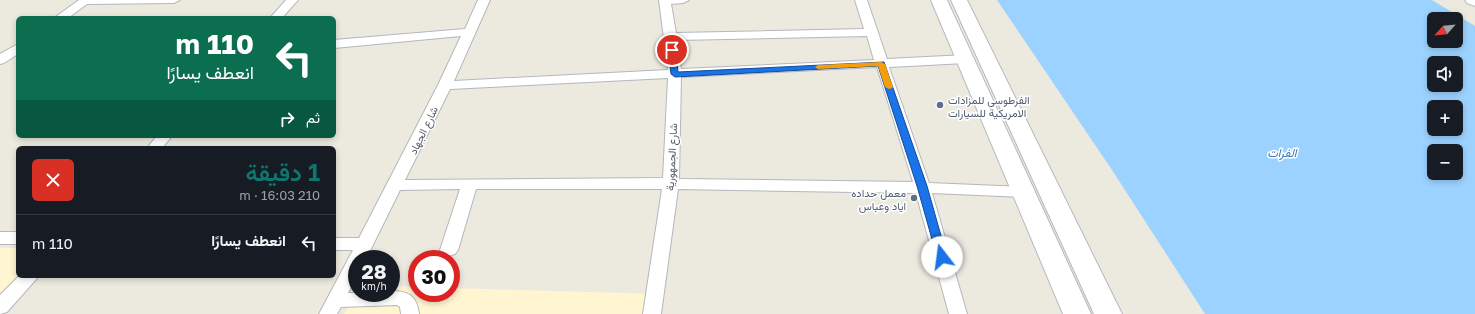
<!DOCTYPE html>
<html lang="ar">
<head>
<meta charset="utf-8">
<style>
	:root { --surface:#171b24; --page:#242831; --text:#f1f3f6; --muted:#9ea1a6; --line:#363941; --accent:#0f766e }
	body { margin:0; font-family:"Golos Text",Vazirmatn,sans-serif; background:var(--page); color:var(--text); direction:rtl; height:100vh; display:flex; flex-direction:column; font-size:15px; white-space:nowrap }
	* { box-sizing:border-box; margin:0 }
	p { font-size:13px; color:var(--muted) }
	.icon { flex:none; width:22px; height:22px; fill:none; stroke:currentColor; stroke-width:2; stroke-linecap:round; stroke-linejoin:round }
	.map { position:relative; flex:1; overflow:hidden; direction:ltr }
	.side { position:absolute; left:16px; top:146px; width:320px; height:132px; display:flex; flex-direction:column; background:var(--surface); border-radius:6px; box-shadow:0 2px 6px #0003; direction:rtl }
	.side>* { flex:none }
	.guide { position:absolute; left:16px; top:16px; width:320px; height:122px; border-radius:6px; box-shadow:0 2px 6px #0003; direction:rtl; background:#0b6e4f; color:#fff; overflow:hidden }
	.needle { width:26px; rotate:243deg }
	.controls { position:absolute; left:1427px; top:12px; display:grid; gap:8px }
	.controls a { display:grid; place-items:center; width:36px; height:36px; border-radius:6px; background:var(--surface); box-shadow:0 2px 6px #0003; font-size:20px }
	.speed { position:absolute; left:348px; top:250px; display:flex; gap:8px; font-size:20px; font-weight:700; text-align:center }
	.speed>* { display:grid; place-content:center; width:52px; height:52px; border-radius:50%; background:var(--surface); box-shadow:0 2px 6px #0003; line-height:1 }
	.speed small { font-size:10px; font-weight:400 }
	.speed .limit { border:6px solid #d22; background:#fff; color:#111 }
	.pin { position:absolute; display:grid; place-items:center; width:34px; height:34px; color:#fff; margin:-17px; border:2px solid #fff; border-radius:50%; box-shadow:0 1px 4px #0007 }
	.me { position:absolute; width:44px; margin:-22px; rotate:345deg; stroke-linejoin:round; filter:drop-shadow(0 0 3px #0008) }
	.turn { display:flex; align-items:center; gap:14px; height:84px; padding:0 16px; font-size:18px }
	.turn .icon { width:52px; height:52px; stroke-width:2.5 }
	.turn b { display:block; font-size:28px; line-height:34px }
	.then { display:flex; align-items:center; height:38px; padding:0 16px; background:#0003; gap:8px; font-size:15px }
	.round { display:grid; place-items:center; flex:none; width:42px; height:42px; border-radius:6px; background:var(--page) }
	.headline { display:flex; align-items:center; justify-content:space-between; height:68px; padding:0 16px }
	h1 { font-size:24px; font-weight:600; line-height:30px; color:var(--accent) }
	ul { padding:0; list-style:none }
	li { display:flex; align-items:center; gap:12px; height:56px; padding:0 16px; border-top:1px solid var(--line) }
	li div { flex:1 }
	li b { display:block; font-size:15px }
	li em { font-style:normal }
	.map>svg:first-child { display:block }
</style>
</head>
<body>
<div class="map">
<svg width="1475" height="314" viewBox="0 0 1475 314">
	<rect width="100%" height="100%" fill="#ece9df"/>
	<g fill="#fff5d1">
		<path d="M0 248H18V276H33L0 308Z"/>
		<path d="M391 286 417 287V293H451V288L661 294 659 314H344L358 293H391Z"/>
	</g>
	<path fill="#9cd2ff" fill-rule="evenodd" d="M997 0H1432L1475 26V314H1205L1112 170ZM1434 19H1456V41H1434ZM1434 63H1456V85H1434ZM1434 107H1456V129H1434ZM1434 151H1456V173H1434Z"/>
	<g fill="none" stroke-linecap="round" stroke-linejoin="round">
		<defs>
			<g id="street">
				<path d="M79 0H180L174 3 87 4 68 18H54Z"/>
				<path d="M286 0H298L282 18H270Z"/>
				<path d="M478 0H490L454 81 668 70 659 0H689L683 3 671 4 676 33 864 29 855 0H867L887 59 966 55 970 56 972 59 970 62 966 63 889 67 929 183 1024 187 1030 188 1032 192 1030 196 1024 197 932 193 967 314H949L916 193 678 189 661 314H643L662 189H476L458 250 455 254 449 256 443 254 440 250 460 189 400 190 366 259H357V276L348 293H391V291C409 291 417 296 419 314H401L400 307 397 305 341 307 337 314H319L353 250H334V238H359L438 85 461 36 334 48V40L465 29ZM867 36 874 60 681 69 677 40ZM877 67 913 182 679 179 681 77ZM668 78 663 178 405 180 450 89Z"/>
				<path d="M18 44V54L4 63 0 64V54Z"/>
				<path d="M157 136H172L162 148H147Z"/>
				<rect x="0" y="232" width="18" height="12"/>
				<path d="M19 276H39L7 312 0 314V295Z"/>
			</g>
			<g id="secondary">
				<path d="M931 0H947L1091 314H1063Z"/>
				<path d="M951 0H967L1122 314H1094Z"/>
				<path d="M1465 0H1475V6L1467 3Z"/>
			</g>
		</defs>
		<use href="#street" stroke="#b5b7bd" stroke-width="2"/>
		<use href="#secondary" stroke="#b5b9bf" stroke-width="2"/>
		<use href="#street" fill="#fff" fill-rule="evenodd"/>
		<use href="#secondary" fill="#fff" fill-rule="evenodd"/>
	</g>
	<path fill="#1a73e8" stroke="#114b97" d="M672 47 676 50 678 72 884 62 927 186 947 257 946 260H938L937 257 917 186 878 66 675 77 671 74 668 50Z"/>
	<path fill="#f59e0b" d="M881 62 885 64 893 87 892 88 889 89 885 87 878 66 818 69 815 67 818 65Z"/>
	<g fill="#5c6f8a" stroke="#fff" stroke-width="1.5">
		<circle cx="940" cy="105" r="4"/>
		<circle cx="914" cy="198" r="4"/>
	</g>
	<g text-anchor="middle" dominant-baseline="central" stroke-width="3" stroke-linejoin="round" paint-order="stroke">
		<g font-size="11" fill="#4e5e75" stroke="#fff" text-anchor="start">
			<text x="948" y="99">الفرطوسي للمزادات<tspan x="948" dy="13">الامريكية للسيارات</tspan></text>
			<text x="906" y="192" text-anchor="end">معمل حداده<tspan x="906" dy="13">اياد وعباس</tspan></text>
		</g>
		<g font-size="11" fill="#585c61" stroke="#fff">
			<text transform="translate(423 130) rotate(-64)">شارع الجهاد</text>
			<text transform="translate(671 157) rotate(-87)">شارع الجمهورية</text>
		</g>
		<g font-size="12" font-style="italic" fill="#3878be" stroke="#fff">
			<text x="1282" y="152">الفرات</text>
		</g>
	</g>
</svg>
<div class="controls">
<a><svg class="needle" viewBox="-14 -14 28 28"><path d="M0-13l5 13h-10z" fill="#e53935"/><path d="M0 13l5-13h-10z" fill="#9ea1a6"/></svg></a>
<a><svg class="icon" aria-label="sound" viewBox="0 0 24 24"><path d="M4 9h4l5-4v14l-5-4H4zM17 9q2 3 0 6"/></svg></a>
<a>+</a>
<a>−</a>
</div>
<div class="speed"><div>28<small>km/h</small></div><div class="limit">30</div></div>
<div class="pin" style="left:672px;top:50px;background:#d93025"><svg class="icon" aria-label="arrive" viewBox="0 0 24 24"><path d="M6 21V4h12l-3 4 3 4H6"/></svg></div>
<svg class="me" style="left:942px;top:257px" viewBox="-20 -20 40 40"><circle r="19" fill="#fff"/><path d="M0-13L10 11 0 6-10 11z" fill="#1a73e8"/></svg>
<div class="guide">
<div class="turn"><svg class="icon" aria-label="left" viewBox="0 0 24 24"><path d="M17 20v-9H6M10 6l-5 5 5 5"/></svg><div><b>110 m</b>انعطف يسارًا</div></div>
<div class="then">ثم<svg class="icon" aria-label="right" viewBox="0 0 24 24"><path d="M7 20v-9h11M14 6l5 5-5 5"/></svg></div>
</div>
<section class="side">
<div class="headline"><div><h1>1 دقيقة</h1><p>210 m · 16:03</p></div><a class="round" style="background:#d93025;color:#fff"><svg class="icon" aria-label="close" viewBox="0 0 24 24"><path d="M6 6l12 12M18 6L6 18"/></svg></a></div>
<ul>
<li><svg class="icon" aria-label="left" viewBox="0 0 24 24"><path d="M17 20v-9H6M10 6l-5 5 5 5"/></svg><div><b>انعطف يسارًا</b></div><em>110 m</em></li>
</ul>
</section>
</div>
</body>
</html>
